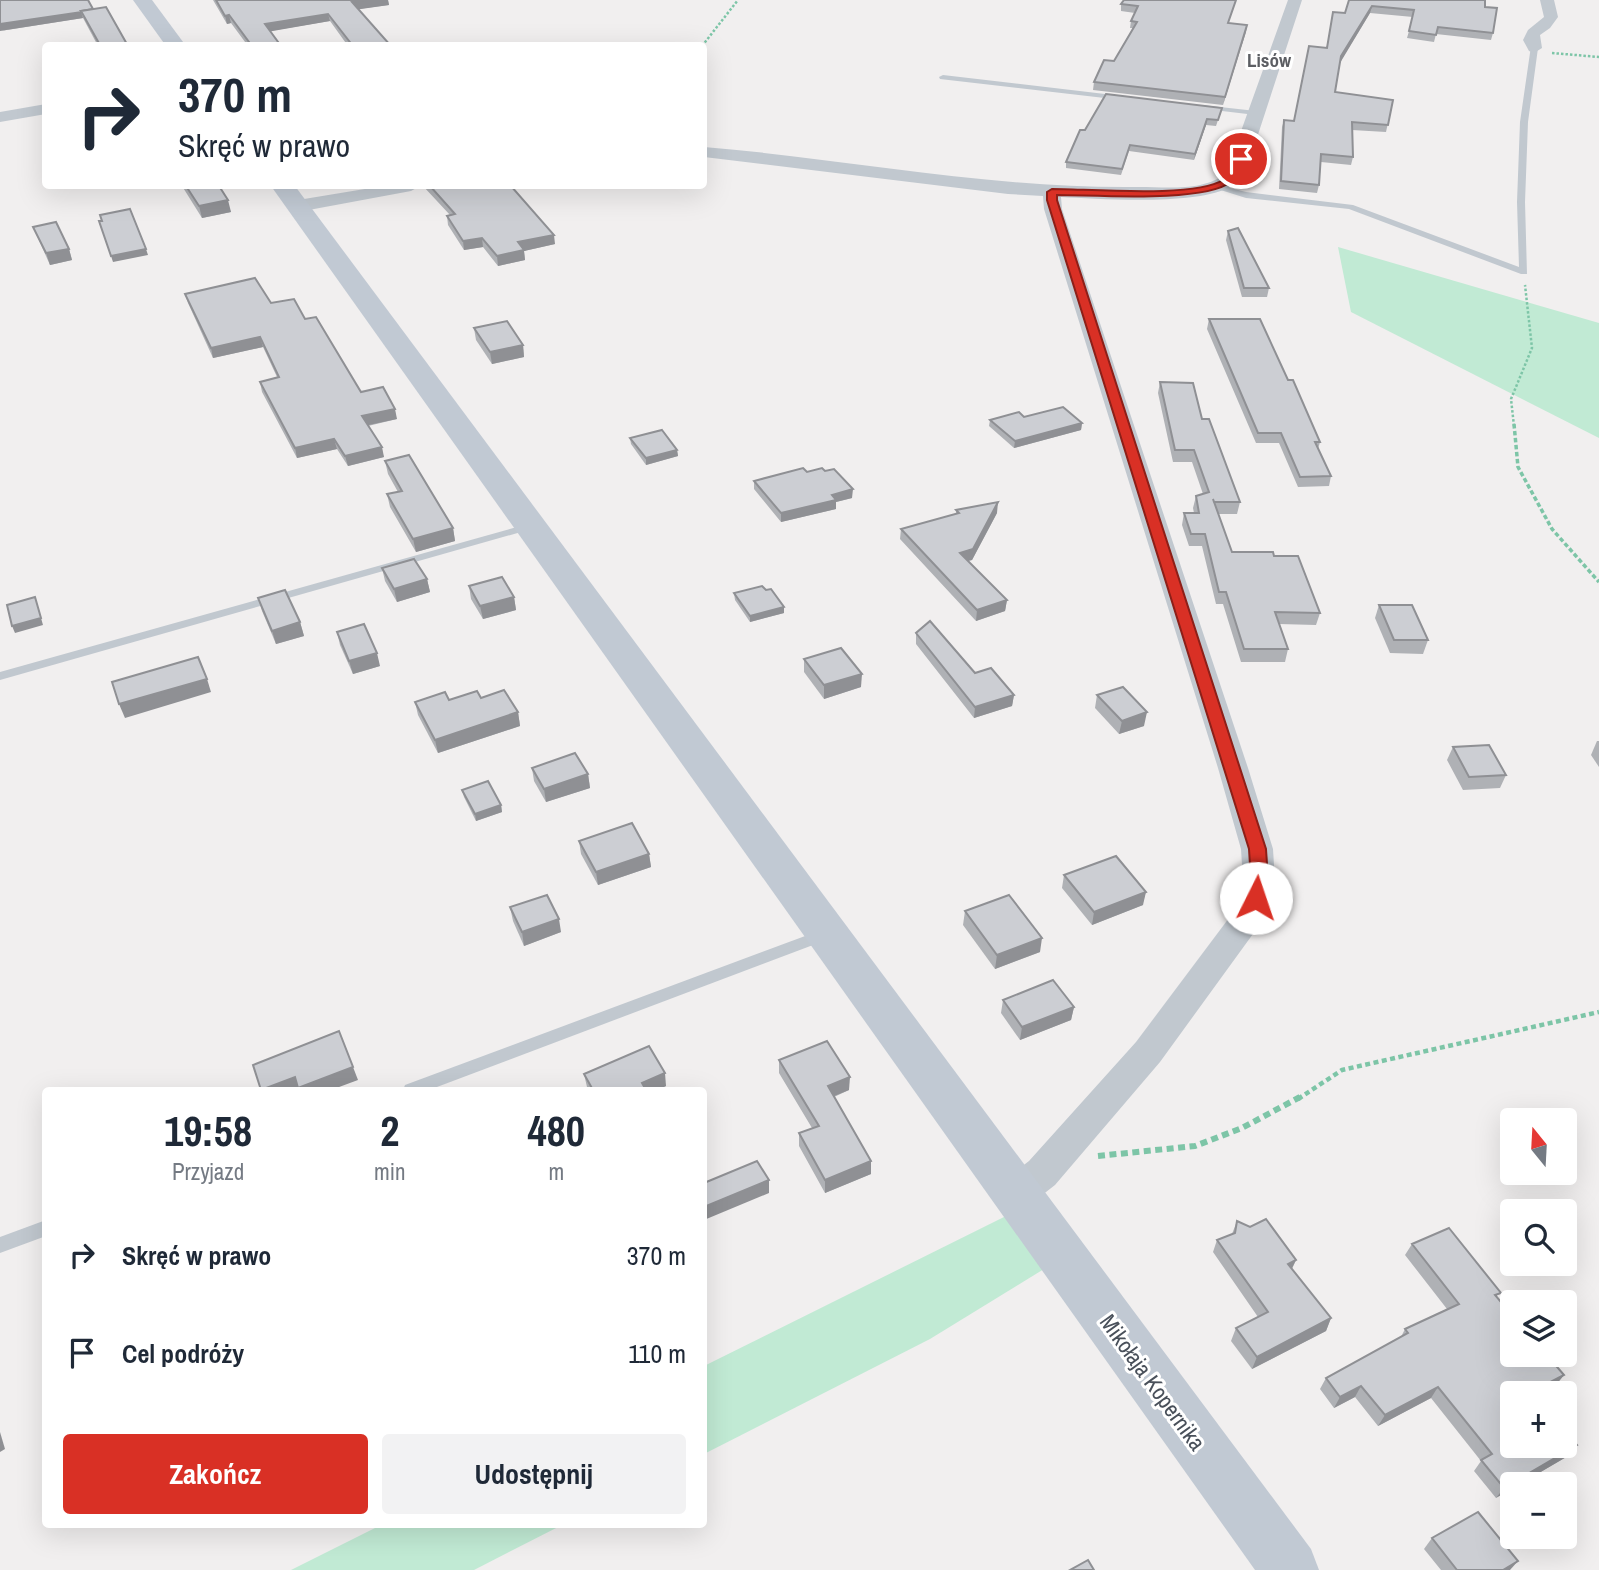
<!DOCTYPE html>
<html lang="pl">
<head>
<meta charset="utf-8">
<style>
	:root { --surface:#fff; --page:#f2f2f3; --text:#1f2937; --muted:#747a83; --accent:#d93025 }
	body { margin:0; font-family:"Archivo Narrow",sans-serif; background:var(--page); color:var(--text); height:100vh; display:flex; flex-direction:column; font-size:26px; white-space:nowrap }
	* { box-sizing:border-box; margin:0 }
	p { font-size:23px; color:var(--muted) }
	.icon { flex:none; width:38px; height:38px; fill:none; stroke:currentColor; stroke-width:2; stroke-linecap:round; stroke-linejoin:round }
	.map { position:relative; flex:1; overflow:hidden }
	.side { position:absolute; left:42px; top:1087px; width:665px; height:441px; display:flex; flex-direction:column; background:var(--surface); border-radius:7px; box-shadow:0 7px 28px #0002 }
	.side>* { flex:none }
	.guide { position:absolute; left:42px; top:42px; width:665px; height:147px; border-radius:7px; box-shadow:0 7px 28px #0002; background:#fff; color:var(--text); overflow:hidden }
	.needle { width:46px; rotate:342deg }
	.buttons { position:absolute; left:1500px; top:1108px; display:grid; gap:14px }
	.buttons a { display:grid; place-items:center; width:77px; height:77px; border-radius:7px; background:var(--surface); box-shadow:0 7px 28px #0002; font-size:35px }
	.pin { position:absolute; display:grid; place-items:center; width:60px; height:60px; color:#fff; margin:-30px; border:4px solid #fff; border-radius:50%; box-shadow:0 2px 7px #0007 }
	.me { position:absolute; width:77px; margin:-38px; rotate:4deg; stroke-linejoin:round; filter:drop-shadow(0 0 5px #0008) }
	.turn { display:flex; align-items:center; gap:24px; height:147px; padding:0 21px; font-size:32px }
	.turn .icon { width:91px; height:91px; stroke-width:2.5 }
	.turn b { display:block; font-size:49px; line-height:60px }
	.eta { display:flex; justify-content:space-evenly; align-items:center; height:119px; text-align:center }
	.eta b { font-size:42px; font-weight:700; line-height:49px }
	.primary-button { display:flex; gap:14px; margin-top:auto; padding:14px 21px }
	.primary-button a { flex:1; height:80px; border-radius:7px; background:var(--accent); color:#fff; font-size:28px; font-weight:700; line-height:80px; text-align:center }
	.primary-button a+a { background:var(--page); color:var(--text) }
	ul { padding:0; list-style:none }
	li { display:flex; align-items:center; gap:21px; height:98px; padding:0 21px }
	li div { flex:1 }
	li b { display:block; font-size:26px }
	li em { font-style:normal }
	.map>svg:first-child { display:block }
</style>
</head>
<body>
<div class="map">
<svg width="1599" height="1570" viewBox="0 0 1599 1570">
	<rect width="100%" height="100%" fill="#f1efef"/>
	<g fill="#c1ead4">
		<path d="M1338 247 1599 323V438L1351 312Z"/>
		<path d="M1006 1216 1044 1269 930 1339 704 1454V1366Z"/>
		<path d="M383 1524H564L474 1570H291Z"/>
	</g>
	<g fill="none" stroke-linecap="round" stroke-linejoin="round">
		<g stroke="#7dc5a7" stroke-width="2.5" stroke-dasharray="2.5 2" stroke-linecap="butt">
			<path d="M702 46 738 0"/>
			<path d="M1552 53 1599 57"/>
			<path d="M1514 426 1511 399 1532 348 1525 285"/>
		</g>
		<path stroke="#7dc5a7" stroke-width="3.5" stroke-dasharray="4.5 2.5" stroke-linecap="butt" d="M1514 424 1518 467 1552 529 1599 582"/>
		<path stroke="#7dc5a7" stroke-width="4.5" stroke-dasharray="5 3.5" stroke-linecap="butt" d="M1298 1099 1342 1070 1599 1012"/>
		<path stroke="#7dc5a7" stroke-width="6" stroke-dasharray="7 4.5" stroke-linecap="butt" d="M1098 1156 1195 1146 1242 1128 1300 1097"/>
		<g fill="#c1c8cf" fill-rule="evenodd">
			<path d="M1531 46 1538 48 1528 122 1525 202 1527 274H1521L1349 209 1246 198 1211 187 1215 184 1246 192 1353 205 1519 267 1517 202 1520 122Z"/>
			<path d="M943 75 1122 96 1126 98 1122 100 940 79 939 77Z"/>
			<path d="M1202 105 1256 111 1260 113 1256 115 1205 109 1201 107Z"/>
			<path d="M531 523 535 524V528L0 680V672Z"/>
			<path d="M824 929 829 931 832 935 829 939 429 1090H403L405 1085Z"/>
			<path d="M46 1220V1236L0 1253V1237Z"/>
		</g>
		<g fill="#c1c8cf" fill-rule="evenodd">
			<path d="M1288 0H1302L1250 159C1245 169 1242 180 1232 186 1199 206 1101 199 1061 197L1062 209 1248 768 1273 849 1275 881 1258 927 1160 1062 1055 1185 1028 1206 1015 1211 1002 1206 996 1194 1002 1182 1029 1161 1136 1042 1232 914 1243 881 1241 849 1218 768 1044 209 1043 196 1008 194 704 157V147C849 159 992 189 1139 187 1166 187 1204 192 1226 173Z"/>
			<path d="M1540 0H1554L1558 17 1550 28 1540 35 1542 48 1534 53 1529 51 1523 40 1528 30 1544 17Z"/>
			<path d="M46 104V114L0 122V112Z"/>
			<path d="M383 186H420L411 191 298 212 289 206 298 200Z"/>
		</g>
		<g fill="#c1c9d3" fill-rule="evenodd">
			<path d="M133 0H152L186 46H166Z"/>
			<path d="M271 186H295L1311 1549 1319 1570H1255Z"/>
		</g>
	</g>
	<g fill="#afb1b5">
		<path d="M213 0H388L389 5 358 9 391 46H348L330 21 270 31 281 46H248L231 23 227 24Z"/>
		<path d="M1124 0 1229 23 1247 25 1223 105 1093 90 1094 82 1114 61 1133 28H1130L1131 21 1135 13 1121 11V4Z"/>
		<path d="M1349 0 1485 7 1493 33 1491 40 1436 34 1434 42 1407 38 1413 17 1370 13 1340 62 1335 92 1393 100 1386 132 1352 130 1353 157 1351 165 1321 162 1319 185 1317 193 1279 189 1282 127 1284 120 1294 121 1326 48 1345 13Z"/>
		<path d="M93 9 128 46H98L83 18 0 31Z"/>
		<path d="M1220 114 1216 126 1206 125 1194 160 1129 151 1121 175 1066 168V162L1085 130Z"/>
		<path d="M182 186H219L231 212 202 218Z"/>
		<path d="M423 186H511L555 244 524 251 525 260 498 266 483 247 464 250 448 225 447 216 450 215Z"/>
		<path d="M33 227 69 249 72 260 50 265Z"/>
		<path d="M1228 231 1269 288 1267 297H1242L1226 240Z"/>
		<path d="M185 294 271 303 305 319 361 392 397 419 368 426 384 457 348 466 337 449 297 458 262 392 260 382 277 377 263 347 213 358 188 303Z"/>
		<path d="M1209 319 1288 380 1320 442 1318 449 1331 476 1329 486 1298 487 1279 443H1256L1207 329Z"/>
		<path d="M474 328 523 345 524 357 492 364 476 340Z"/>
		<path d="M1160 382 1202 419 1240 502 1237 514H1218L1232 552 1274 556 1320 613 1316 625 1279 624 1288 649 1285 662H1241L1223 604H1216L1202 546H1189L1182 525 1184 513H1194L1193 508 1196 496 1203 494 1192 462H1173L1158 393Z"/>
		<path d="M1024 417 1082 423 1081 430 1014 448 989 426 990 420Z"/>
		<path d="M630 438 677 450 678 456 646 465 631 444Z"/>
		<path d="M385 461 453 528 455 541 416 552 390 507 387 494 398 492 388 474Z"/>
		<path d="M807 472 852 498 836 502V509L781 522 754 489V481Z"/>
		<path d="M956 510 997 513 972 560 968 561 1007 600 1005 611 976 621 900 539 901 529 956 514Z"/>
		<path d="M382 568 427 579 430 592 397 602 385 581Z"/>
		<path d="M469 586 514 597 516 610 483 619 471 599Z"/>
		<path d="M734 593 784 613 750 622 735 600Z"/>
		<path d="M258 598 300 622 304 636 276 644 262 611Z"/>
		<path d="M1379 605 1428 640 1423 654 1390 653 1375 618Z"/>
		<path d="M337 632 380 666 353 674 340 645Z"/>
		<path d="M916 633 975 673 1014 695 1012 706 974 718 916 644Z"/>
		<path d="M804 659 861 687 824 699 804 672Z"/>
		<path d="M1097 695 1144 726 1119 734 1095 708Z"/>
		<path d="M481 698 518 712 520 726 438 753 418 715 415 702Z"/>
		<path d="M1597 741H1599V767L1591 755Z"/>
		<path d="M1453 747 1506 775 1500 788 1463 790 1447 760Z"/>
		<path d="M532 768 588 774 590 788 546 802 534 781Z"/>
		<path d="M462 790 501 805 502 812 476 821 464 797Z"/>
		<path d="M579 841 649 854 651 867 598 885 581 854Z"/>
		<path d="M1064 875 1143 905 1092 925 1062 888Z"/>
		<path d="M510 907 561 932 524 946 513 921Z"/>
		<path d="M965 911 1040 952 995 969 963 925Z"/>
		<path d="M1003 1000 1074 1007 1071 1020 1020 1040 1001 1013Z"/>
		<path d="M779 1060 849 1090 834 1097 871 1174 825 1193 799 1146V1133L812 1128 779 1073Z"/>
		<path d="M584 1074 666 1086 657 1090H588L587 1087Z"/>
		<path d="M1237 1221 1296 1260 1292 1269 1331 1318 1326 1331 1252 1369 1231 1341 1236 1328 1258 1317 1213 1252 1217 1240 1232 1234Z"/>
		<path d="M1412 1244 1497 1298 1564 1375 1555 1386 1512 1393 1577 1445 1568 1456 1520 1484H1512L1496 1498 1474 1471 1481 1461 1431 1398 1378 1426 1355 1397 1334 1408 1320 1389 1326 1378 1401 1337 1405 1329 1447 1309 1405 1255Z"/>
		<path d="M1432 1538 1510 1570H1441L1424 1549Z"/>
	</g>
	<g fill="#8f9094">
		<path d="M366 0H388L389 5 354 10 352 2Z"/>
		<path d="M1372 6 1370 13 1340 63 1341 56Z"/>
		<path d="M81 12 83 18 0 31V24Z"/>
		<path d="M328 14 330 21 267 32 265 24Z"/>
		<path d="M229 15 231 23 227 24 225 16Z"/>
		<path d="M1247 25 1246 32 1223 105 1225 97Z"/>
		<path d="M1207 119 1206 125 1194 160 1195 154Z"/>
		<path d="M228 200 231 212 202 218 199 206Z"/>
		<path d="M554 235 555 244 524 251 525 260 498 266 497 256 518 242Z"/>
		<path d="M482 238 483 247 464 250 463 241Z"/>
		<path d="M69 249 72 260 50 265 46 253Z"/>
		<path d="M146 249 148 255 113 262 111 256Z"/>
		<path d="M260 337 263 347 213 358 211 348Z"/>
		<path d="M523 345 524 357 492 364 490 352Z"/>
		<path d="M395 409 397 419 364 426 362 416Z"/>
		<path d="M1082 423 1081 430 1014 448 1015 441Z"/>
		<path d="M334 439 337 449 297 458 295 448Z"/>
		<path d="M382 447 384 457 348 466 345 456Z"/>
		<path d="M677 450 678 456 646 465V458Z"/>
		<path d="M853 489 852 498 836 502V509L781 522V513L832 495Z"/>
		<path d="M998 502 997 513 972 560 959 563 960 553Z"/>
		<path d="M453 528 455 541 416 552 413 539Z"/>
		<path d="M427 579 430 592 397 602 394 589Z"/>
		<path d="M35 597 43 625 15 633 12 626Z"/>
		<path d="M514 597 516 610 483 619 480 606Z"/>
		<path d="M1007 600 1005 611 976 621 977 610Z"/>
		<path d="M784 607V613L750 622V616Z"/>
		<path d="M300 622 304 636 276 644 272 631Z"/>
		<path d="M377 653 380 666 353 674 349 661Z"/>
		<path d="M862 674 861 687 824 699V685Z"/>
		<path d="M207 679 211 692 125 718 119 704Z"/>
		<path d="M1014 695 1012 706 974 718 975 707Z"/>
		<path d="M518 712 520 726 438 753 435 740Z"/>
		<path d="M1147 712 1144 726 1119 734 1122 721Z"/>
		<path d="M588 774 590 788 546 802 544 789Z"/>
		<path d="M501 805 502 812 476 821 475 814Z"/>
		<path d="M649 854 651 867 598 885 596 872Z"/>
		<path d="M1146 892 1143 905 1092 925 1094 912Z"/>
		<path d="M559 919 561 932 524 946 522 932Z"/>
		<path d="M1042 938 1040 952 995 969 997 955Z"/>
		<path d="M1074 1007 1071 1020 1020 1040 1022 1027Z"/>
		<path d="M353 1067 358 1080 331 1090H262L295 1077Z"/>
		<path d="M665 1073 666 1086 657 1090H643L642 1083Z"/>
		<path d="M850 1077 849 1090 827 1099 828 1086Z"/>
		<path d="M871 1161V1174L825 1193V1180Z"/>
		<path d="M769 1180V1193L704 1220V1207Z"/>
		<path d="M1296 1260 1290 1272 1288 1264Z"/>
		<path d="M1331 1318 1326 1331 1252 1369 1257 1357Z"/>
		<path d="M1564 1375 1555 1386 1542 1393H1531Z"/>
		<path d="M1361 1386 1355 1397 1334 1408 1340 1397Z"/>
		<path d="M1438 1387 1431 1398 1378 1426 1385 1415Z"/>
		<path d="M0 1432 5 1449 0 1452Z"/>
		<path d="M1577 1445 1568 1456 1520 1484H1512V1489L1496 1498 1504 1488Z"/>
		<path d="M1518 1561 1510 1570H1503Z"/>
	</g>
	<g fill="#ccced3" stroke="#8f9094" stroke-width="2">
		<path d="M0 0H88L93 9 81 11 82 12 0 24Z"/>
		<path d="M216 0H366L352 2 391 46H353L328 14 265 24 281 46H252L229 15 225 16Z"/>
		<path d="M1124 0H1236L1228 23 1247 25 1225 97 1094 82 1104 60 1114 61 1137 22 1131 21 1138 6 1121 4Z"/>
		<path d="M1349 0H1485V7L1497 8 1493 33 1438 27 1436 35 1409 31 1414 10 1372 6 1341 56 1335 92 1393 100 1388 125 1352 122 1353 157 1321 154 1319 185 1281 181 1284 120 1294 121 1309 46 1327 48 1333 12 1345 13Z"/>
		<path d="M106 7 128 46 100 45 81 11Z"/>
		<path d="M1106 94 1222 108 1218 120 1207 119 1195 154 1130 145 1122 169 1066 162 1080 130H1085Z"/>
		<path d="M186 186H219L228 200 199 206Z"/>
		<path d="M430 186H511L554 235 518 242 524 250 497 256 482 238 463 241 447 216 455 214Z"/>
		<path d="M130 209 146 249 111 256 99 221H102L100 215Z"/>
		<path d="M56 222 69 249 46 253 33 227Z"/>
		<path d="M1238 228 1269 288H1244L1228 231Z"/>
		<path d="M255 278 271 303 294 299 305 319 316 317 361 392 383 387 395 409 362 416 382 447 345 456 334 439 295 448 260 382 279 377 260 337 211 348 185 294Z"/>
		<path d="M1209 319H1260L1288 380H1293L1320 442H1315L1331 476 1300 477 1281 433H1258Z"/>
		<path d="M507 321 523 345 490 352 474 328Z"/>
		<path d="M1160 382 1193 383 1202 419H1209L1240 502H1214L1213 499 1232 552H1273L1274 556H1298L1320 613 1275 612 1288 649H1244L1226 592H1219L1205 534H1191L1184 513H1199L1196 496 1209 492 1194 450H1175Z"/>
		<path d="M1063 407 1082 423 1015 441 990 420 1019 412 1024 417Z"/>
		<path d="M662 430 677 450 646 458 630 438Z"/>
		<path d="M409 455 453 528 413 539 387 494 402 491 385 461Z"/>
		<path d="M803 468 807 472 822 468 825 471 834 469 853 489 832 495 836 500 781 513 754 481Z"/>
		<path d="M998 502 973 549 960 553 1007 600 977 610 901 529 959 513 956 510Z"/>
		<path d="M414 559 427 579 394 589 382 568Z"/>
		<path d="M502 577 514 597 480 606 469 586Z"/>
		<path d="M762 586 766 590 771 589 784 607 750 616 734 593Z"/>
		<path d="M285 590 300 622 272 631 258 598Z"/>
		<path d="M35 597 41 618 12 626 7 605Z"/>
		<path d="M1379 605H1412L1428 640H1394Z"/>
		<path d="M930 621 975 673 991 668 1014 695 975 707 916 633Z"/>
		<path d="M364 624 377 653 349 661 337 632Z"/>
		<path d="M841 648 862 674 824 685 804 659Z"/>
		<path d="M198 657 207 679 119 704 112 682Z"/>
		<path d="M1123 687 1147 712 1122 721 1097 695Z"/>
		<path d="M504 690 518 712 435 740 415 702 445 692 449 700 477 691 481 698Z"/>
		<path d="M1489 745 1506 775 1469 777 1453 747Z"/>
		<path d="M575 753 588 774 544 789 532 768Z"/>
		<path d="M488 781 501 805 475 814 462 790Z"/>
		<path d="M632 823 649 854 596 872 579 841Z"/>
		<path d="M1116 856 1146 892 1094 912 1064 875Z"/>
		<path d="M547 895 559 919 522 932 510 907Z"/>
		<path d="M1009 895 1042 938 997 955 965 911Z"/>
		<path d="M1053 980 1074 1007 1022 1027 1003 1000Z"/>
		<path d="M339 1031 353 1067 298 1088 295 1077 261 1090 253 1065Z"/>
		<path d="M827 1041 850 1077 828 1086 871 1161 825 1180 799 1133 819 1126 779 1060Z"/>
		<path d="M649 1046 665 1073 642 1083 646 1090H593L584 1074Z"/>
		<path d="M757 1161 769 1180 704 1207V1183Z"/>
		<path d="M1266 1219 1296 1260 1288 1264 1331 1318 1257 1357 1236 1328 1268 1312 1217 1240 1235 1233 1237 1221 1250 1227Z"/>
		<path d="M1449 1228 1501 1293 1495 1295 1512 1315V1354H1546L1564 1375 1531 1392 1532 1393H1512V1446H1564V1431L1577 1445 1504 1488 1481 1460 1492 1454 1438 1387 1385 1415 1361 1386 1340 1397 1326 1378 1408 1333 1405 1329 1459 1304 1412 1244Z"/>
		<path d="M1478 1512 1518 1561 1503 1570H1457L1432 1538Z"/>
		<path d="M1088 1560 1094 1570H1070Z"/>
	</g>
	<path fill="#d93025" stroke="#8d1f18" stroke-width="2" d="M1238 157 1246 159C1242 168 1239 177 1231 182 1203 203 1095 195 1057 195V200L1266 849C1267 867 1270 885 1262 902H1250L1247 898 1251 881 1249 849 1047 200V192L1052 189C1089 189 1195 198 1223 180 1231 175 1233 165 1238 157Z"/>
	<g text-anchor="middle" dominant-baseline="central" stroke-width="6" stroke-linejoin="round" paint-order="stroke">
		<g font-size="19" font-weight="bold" fill="#5c5e63" stroke="#fff">
			<text x="1269" y="60">Lisów</text>
		</g>
		<g font-size="23" fill="#49505a" stroke="#fff">
			<text transform="translate(1153 1382) rotate(54)">Mikołaja Kopernika</text>
		</g>
	</g>
</svg>
<div class="buttons">
<a><svg class="needle" viewBox="-14 -14 28 28"><path d="M0-13l5 13h-10z" fill="#e53935"/><path d="M0 13l5-13h-10z" fill="#747a83"/></svg></a>
<a><svg class="icon" aria-label="search" viewBox="0 0 24 24"><circle cx="10" cy="10" r="6"/><path d="M15 15l6 6"/></svg></a>
<a><svg class="icon" aria-label="layers" viewBox="0 0 24 24"><path d="M12 4l9 5-9 5-9-5zM3 14l9 5 9-5"/></svg></a>
<a>+</a>
<a>−</a>
</div>
<div class="pin" style="left:1241px;top:159px;background:#d93025"><svg class="icon" aria-label="arrive" viewBox="0 0 24 24"><path d="M6 21V4h12l-3 4 3 4H6"/></svg></div>
<svg class="me" style="left:1256px;top:898px" viewBox="-20 -20 40 40"><circle r="19" fill="#fff"/><path d="M0-13L10 11 0 6-10 11z" fill="#d93025"/></svg>
<div class="guide">
<div class="turn"><svg class="icon" aria-label="right" viewBox="0 0 24 24"><path d="M7 20v-9h11M14 6l5 5-5 5"/></svg><div><b>370 m</b>Skręć w prawo</div></div>
</div>
<section class="side">
<div class="eta">
<div><b>19:58</b><p>Przyjazd</p></div>
<div><b>2</b><p>min</p></div>
<div><b>480</b><p>m</p></div>
</div>
<ul>
<li><svg class="icon" aria-label="right" viewBox="0 0 24 24"><path d="M7 20v-9h11M14 6l5 5-5 5"/></svg><div><b>Skręć w prawo</b></div><em>370 m</em></li>
<li><svg class="icon" aria-label="arrive" viewBox="0 0 24 24"><path d="M6 21V4h12l-3 4 3 4H6"/></svg><div><b>Cel podróży</b></div><em>110 m</em></li>
</ul>
<div class="primary-button"><a>Zakończ</a><a>Udostępnij</a></div>
</section>
</div>
</body>
</html>
